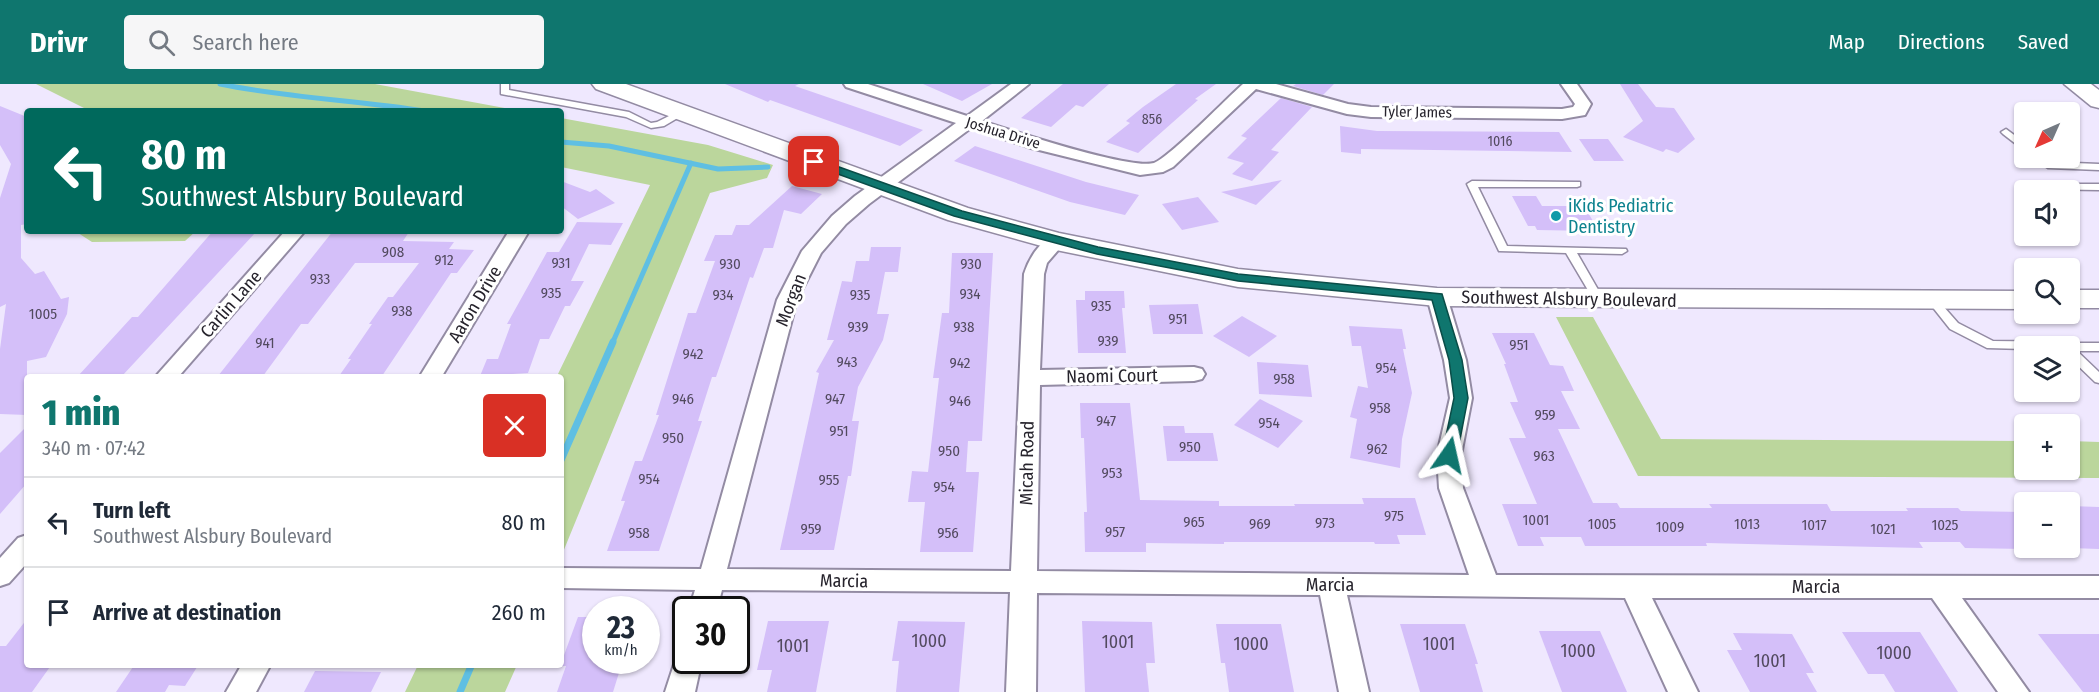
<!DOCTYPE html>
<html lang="en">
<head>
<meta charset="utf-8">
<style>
	:root { --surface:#fff; --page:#f6f6f7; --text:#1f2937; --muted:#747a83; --line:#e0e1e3; --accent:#0f766e }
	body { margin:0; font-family:"Fira Sans Condensed",sans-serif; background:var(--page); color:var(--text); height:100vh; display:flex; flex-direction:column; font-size:22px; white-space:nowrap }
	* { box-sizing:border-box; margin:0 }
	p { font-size:20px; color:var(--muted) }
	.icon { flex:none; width:33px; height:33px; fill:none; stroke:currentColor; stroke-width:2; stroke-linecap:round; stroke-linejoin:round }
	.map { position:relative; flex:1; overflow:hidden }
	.side { position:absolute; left:24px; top:290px; width:540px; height:294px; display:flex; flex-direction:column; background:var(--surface); border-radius:6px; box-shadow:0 2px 4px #0004 }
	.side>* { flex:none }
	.top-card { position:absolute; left:24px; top:24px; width:540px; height:126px; border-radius:6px; box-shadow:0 2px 4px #0004; background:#00695c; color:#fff; overflow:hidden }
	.needle { width:39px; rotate:225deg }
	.buttons { position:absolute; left:2014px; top:18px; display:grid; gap:12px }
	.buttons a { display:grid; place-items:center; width:66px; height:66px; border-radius:6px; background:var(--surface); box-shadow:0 2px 4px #0004; font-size:30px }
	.speed { position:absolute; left:582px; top:512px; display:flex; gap:12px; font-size:30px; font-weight:700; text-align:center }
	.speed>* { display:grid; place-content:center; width:78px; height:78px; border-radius:50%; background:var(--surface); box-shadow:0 2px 4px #0004; line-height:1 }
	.speed small { font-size:15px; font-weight:400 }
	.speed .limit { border:3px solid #111; border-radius:9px; background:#fff; color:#111 }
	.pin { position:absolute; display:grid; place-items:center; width:51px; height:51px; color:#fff; margin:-26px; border-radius:12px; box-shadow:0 3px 9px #0006 }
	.me { position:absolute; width:66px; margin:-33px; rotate:11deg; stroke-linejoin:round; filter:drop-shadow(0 0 4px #0008) }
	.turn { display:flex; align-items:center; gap:21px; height:126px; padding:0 18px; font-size:27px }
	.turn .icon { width:78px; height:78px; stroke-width:2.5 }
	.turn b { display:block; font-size:42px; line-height:51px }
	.round { display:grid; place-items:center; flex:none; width:63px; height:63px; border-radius:6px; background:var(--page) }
	.headline { display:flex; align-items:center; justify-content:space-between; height:102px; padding:0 18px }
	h1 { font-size:36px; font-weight:800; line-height:45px; color:var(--accent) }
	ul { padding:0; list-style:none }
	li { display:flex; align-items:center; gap:18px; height:90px; padding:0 18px; border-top:2px solid var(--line) }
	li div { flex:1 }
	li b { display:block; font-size:22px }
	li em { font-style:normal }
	header { display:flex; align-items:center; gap:36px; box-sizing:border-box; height:84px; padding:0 30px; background:var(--accent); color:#fff }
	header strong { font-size:28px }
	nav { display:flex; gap:33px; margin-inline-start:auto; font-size:21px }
	.search { width:420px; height:54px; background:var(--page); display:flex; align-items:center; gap:15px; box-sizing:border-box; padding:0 21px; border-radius:6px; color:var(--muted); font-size:22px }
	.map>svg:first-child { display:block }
</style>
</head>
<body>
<header>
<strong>Drivr</strong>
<div class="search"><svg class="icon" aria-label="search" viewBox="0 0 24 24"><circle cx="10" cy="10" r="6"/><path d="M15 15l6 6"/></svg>Search here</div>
<nav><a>Map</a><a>Directions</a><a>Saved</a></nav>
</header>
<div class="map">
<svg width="2099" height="608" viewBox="0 0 2099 608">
	<rect width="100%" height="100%" fill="#efe8fe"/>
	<g fill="#bbd69c">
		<path d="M36 0H375L521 27H90Z"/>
		<path d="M561 34 708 61 773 81 767 94 710 109 561 473V292H557L650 101 561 83Z"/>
		<path d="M75 147H196L185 157 92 158Z"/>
		<path d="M1556 233H1593L1661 355 2025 357V386H2070V357L2099 358V394L1638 392Z"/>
		<path d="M418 581V580L517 581 505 608H405Z"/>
	</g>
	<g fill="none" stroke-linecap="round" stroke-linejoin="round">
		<g stroke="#5fbfe3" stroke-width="5">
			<path d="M220 0C288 14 357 16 425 27"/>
			<path d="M561 58 609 62 718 85 768 83"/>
			<path d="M612 260 691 79"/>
		</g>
		<g stroke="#5fbfe3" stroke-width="7">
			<path d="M561 376 613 258"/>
			<path d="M460 608 472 580"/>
		</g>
	</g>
	<g fill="#d4bff9">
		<path d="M725 0H799L795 2 923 46 900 62 770 16 768 18Z"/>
		<path d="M923 0H992L962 17Z"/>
		<path d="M1063 0H1109L1083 23 1076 21 1051 43 1021 34Z"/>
		<path d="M1176 0H1216L1195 15 1198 16 1138 69 1106 58 1130 39 1126 37 1143 23Z"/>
		<path d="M1296 0H1334L1323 11 1293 2Z"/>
		<path d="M1620 0H1638L1656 23 1674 24 1695 55 1678 69 1666 65 1663 68 1623 53 1643 37Z"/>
		<path d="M1281 14 1312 23 1271 66 1279 68 1252 97 1232 90 1244 79 1227 74 1247 54 1241 52Z"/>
		<path d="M0 22 27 33V140L21 141V174L35 190 44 187 61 215 69 213 67 230 46 273 27 277V331L0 330V265L6 220 0 223V114L11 80 0 61Z"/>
		<path d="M1340 42 1377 47 1559 48 1572 68 1361 65V70L1341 68Z"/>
		<path d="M1579 55H1608L1624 77H1594Z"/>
		<path d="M975 62 1086 98 1139 111 1125 131 1070 118 954 77Z"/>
		<path d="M1282 96 1256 121 1221 108Z"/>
		<path d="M561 97 590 108 596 105 615 119 578 135 561 122Z"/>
		<path d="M792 102 822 110 801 130 784 126 773 164H764L753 194 750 193 716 293H712L698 337H702L659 467H607L625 417H621L635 377H642L659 331H656L688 229H696L715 177H704L715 151H732L736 141H749Z"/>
		<path d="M1512 112H1536L1542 122H1584L1596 142H1590L1593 147 1537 146 1535 142H1528Z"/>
		<path d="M1198 113 1219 138 1182 146 1162 120Z"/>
		<path d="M577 138 623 139 611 161 589 160 571 197H584L570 222H565L549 255H540L528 289 480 292 487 275H498L511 240H507L547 168H559Z"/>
		<path d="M213 147H257L122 292H78L132 233H138Z"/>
		<path d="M333 147 409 148 403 157 454 158 449 165 474 166 457 189H451L382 292H339L351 275H348L372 240H369L388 213H393L419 179H355L308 240H301L263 292H218Z"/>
		<path d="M871 163H901L898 188H885L877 230H889L883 256 858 303 852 337H859L851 392H848L834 466H780L819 289 816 288 834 256H827L842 197 852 198 856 177H869Z"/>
		<path d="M952 169H993L982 357H968L966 388H979L973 468H920L925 418H908L912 387 928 388 939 294H933L942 229H949Z"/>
		<path d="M1085 207H1124L1125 224H1122L1126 269H1078L1076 216H1085Z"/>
		<path d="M1198 220 1203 250H1153L1149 221Z"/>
		<path d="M1242 232 1277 252 1249 273 1213 252Z"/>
		<path d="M1349 242 1402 245 1406 265H1403L1412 309 1402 355 1400 384 1350 374 1357 335 1350 333 1358 302 1368 304 1361 262H1352Z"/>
		<path d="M1492 249H1534L1550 281 1563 282 1574 307H1561L1580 345H1558L1593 419H1617L1620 424H1712L1709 420H1827L1831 427H1908L1906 424H1958L1961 427 2025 428V465L1965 464 1960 458H1919L1923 464 1706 459 1707 462H1585L1581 453H1540L1544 462H1518L1502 420H1537L1509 354H1526L1510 318H1518L1504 280H1506Z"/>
		<path d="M1257 278 1308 281 1312 313 1259 310Z"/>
		<path d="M1260 315 1303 337 1278 364 1234 341Z"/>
		<path d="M1080 319H1130L1140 416 1219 417V422H1295L1294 420H1364L1362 414H1415L1426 451H1397L1400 460H1375L1374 458H1224V460L1146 459V468H1085L1084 428H1087L1084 354H1081Z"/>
		<path d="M27 342V399L0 430V369Z"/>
		<path d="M1163 342H1184L1185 349H1213L1218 377H1167Z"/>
		<path d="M2070 422 2099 423V465L2070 464Z"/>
		<path d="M578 533H596V576H623L613 608H557L566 582H560Z"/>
		<path d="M27 535V580H52L32 608H0V562H6Z"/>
		<path d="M768 537H829L816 608H767L772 586H757Z"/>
		<path d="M898 537 965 538 959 608H896L899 577H892Z"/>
		<path d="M1082 537 1152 538 1155 579H1146L1149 608H1085Z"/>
		<path d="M1216 540H1281L1294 608H1229L1225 579H1221Z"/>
		<path d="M1400 540H1465L1478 580H1475L1483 608H1420Z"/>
		<path d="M1539 547H1600L1627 608H1562Z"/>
		<path d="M1842 548H1920L1958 608H1895L1884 590H1868Z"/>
		<path d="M1733 549 1792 550 1814 589H1806L1817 608H1750L1727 566H1742Z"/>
		<path d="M2038 550H2099V608H2083Z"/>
		<path d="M135 580H199L185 602 169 601 165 608H116Z"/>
		<path d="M315 587 381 588 371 608H304Z"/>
	</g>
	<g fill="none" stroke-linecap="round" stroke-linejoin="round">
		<defs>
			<g id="service">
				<path d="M501 0H509V6L629 28 651 39 657 38 679 27H685L686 29 664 42 651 44 626 33 501 10Z"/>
				<path d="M2006 45 2025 59V67L2003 50 2001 48Z"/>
				<path d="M2032 74H2043L2050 78 2099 80V86L2048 84Z"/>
				<path d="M1472 97 1580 98V102L1577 103H1478L1507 162 1626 165 1627 167 1622 170 1577 169 1604 216 1603 218H1595L1566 169 1499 167 1467 100Z"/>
				<path d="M2039 100H2099V106L2036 105V101Z"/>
				<path d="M1932 213 1936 214 1958 239 1993 257 2059 258 2065 262H2025V265L1987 264 1950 245 1927 216Z"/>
				<path d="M2070 259H2099V267H2077L2099 288V299L2095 298 2070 274V262H2065Z"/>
			</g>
			<g id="minor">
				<path d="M844 0H868L967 32 1011 0H1029L982 37C1010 46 1131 86 1154 79 1170 73 1226 15 1243 0H1276L1348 20 1371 23 1562 25 1573 23 1575 20 1561 0H1577L1591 20 1585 31 1562 35 1371 33 1347 30 1256 5 1173 83 1163 88 1140 91 1031 64 971 44 869 120 846 140 821 169 797 216 727 485 1011 487 1024 190C1029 174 1044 148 1063 153L1066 157 1047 179 1044 190 1040 286 1194 283 1202 285 1205 290 1202 295 1194 297 1040 301 1037 487 1469 491 1439 404 1437 371 1450 314 1444 276 1427 213 1430 209 1437 207 1444 209 1447 213 1466 276 1472 314 1461 371 1463 404 1496 491 2099 492V514H1962L2029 608H1998L1932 514H1652L1698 608H1668L1625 514 1347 511 1369 608H1339L1320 511 1037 509 1036 608H1006L1010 508 722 506 717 525H689L695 506 561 504V484L701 485 777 216 802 167 832 132 855 112 956 39 846 3Z"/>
				<path d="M285 147H305L179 292H156Z"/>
				<path d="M509 147H529L442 292H420Z"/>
				<path d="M27 451V479L9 499 0 502V474L18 454Z"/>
				<path d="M686 565V576H702L695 608H665L678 568Z"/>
				<path d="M242 580H271L256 608H226Z"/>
			</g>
			<g id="secondary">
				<path d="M592 0H626L968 124 1059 149 1238 185 1437 204 2025 207V225L1437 222 1238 203 1056 166 948 136 596 5Z"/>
				<path d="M2064 0H2091L2099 6V24L2091 22Z"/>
				<rect x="2070" y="206" width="29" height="18"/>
			</g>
		</defs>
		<use href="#service" stroke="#938ba3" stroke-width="3"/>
		<use href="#minor" stroke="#938ba3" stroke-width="4"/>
		<use href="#secondary" stroke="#938ba3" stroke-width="3"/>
		<use href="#service" fill="#fff" fill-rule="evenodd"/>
		<use href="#minor" fill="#fff" fill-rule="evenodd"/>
		<use href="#secondary" fill="#fff" fill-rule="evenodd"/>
	</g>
	<path fill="#0f766e" stroke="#0a4d48" stroke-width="1.5" d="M814 74 962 127 1098 163 1238 190 1442 210 1462 276 1468 314 1457 371 1449 376 1442 371 1454 314 1449 276 1432 216 1238 197 1097 170 954 132 810 80V75Z"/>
	<circle fill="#0f9aa8" stroke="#fff" stroke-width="2" cx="1556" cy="132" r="6"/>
	<g text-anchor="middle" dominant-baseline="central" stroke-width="6" stroke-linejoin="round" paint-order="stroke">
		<g font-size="14" fill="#524a5f">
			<text x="1152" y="35">856</text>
			<text x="1500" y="57">1016</text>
		</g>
		<g font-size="15" fill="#26232c" stroke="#fff">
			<text transform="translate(1417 28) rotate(1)">Tyler James</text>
			<text transform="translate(1003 49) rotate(17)">Joshua Drive</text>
		</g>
		<g font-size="15" fill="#524a5f">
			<text x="393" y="168">908</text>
			<text x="444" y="176">912</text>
			<text x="561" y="179">931</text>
			<text x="730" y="180">930</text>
			<text x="971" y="180">930</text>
			<text x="320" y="195">933</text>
			<text x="551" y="209">935</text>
			<text x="970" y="210">934</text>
			<text x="723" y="211">934</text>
			<text x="860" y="211">935</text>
			<text x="1101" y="222">935</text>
			<text x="402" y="227">938</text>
			<text x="43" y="230">1005</text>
			<text x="1178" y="235">951</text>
			<text x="858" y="243">939</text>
			<text x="964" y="243">938</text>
			<text x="1108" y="257">939</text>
			<text x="265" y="259">941</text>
			<text x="1519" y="261">951</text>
			<text x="693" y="270">942</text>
			<text x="847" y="278">943</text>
			<text x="960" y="279">942</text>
			<text x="1386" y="284">954</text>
			<text x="1284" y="295">958</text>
			<text x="683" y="315">946</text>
			<text x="835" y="315">947</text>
			<text x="960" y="317">946</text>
			<text x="1380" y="324">958</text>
			<text x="1545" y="331">959</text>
			<text x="1106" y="337">947</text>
			<text x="1269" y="339">954</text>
			<text x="839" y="347">951</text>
			<text x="673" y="354">950</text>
			<text x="1190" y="363">950</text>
			<text x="1377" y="365">962</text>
			<text x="949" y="367">950</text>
			<text x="1544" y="372">963</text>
			<text x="1112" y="389">953</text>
			<text x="649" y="395">954</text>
			<text x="829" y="396">955</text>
			<text x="944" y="403">954</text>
			<text x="1394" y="432">975</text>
			<text x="1536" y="436">1001</text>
			<text x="1194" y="438">965</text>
			<text x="1325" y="439">973</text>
			<text x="1260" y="440">969</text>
			<text x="1602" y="440">1005</text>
			<text x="1747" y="440">1013</text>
			<text x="1814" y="441">1017</text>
			<text x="1945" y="441">1025</text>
			<text x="1670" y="443">1009</text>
			<text x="811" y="445">959</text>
			<text x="1883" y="445">1021</text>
			<text x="1115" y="448">957</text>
			<text x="639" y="449">958</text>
			<text x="948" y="449">956</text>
		</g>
		<g font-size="18" fill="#0d838f" stroke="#fff" text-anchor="start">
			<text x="1568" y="122">iKids Pediatric<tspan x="1568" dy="21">Dentistry</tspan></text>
		</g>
		<g font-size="18" fill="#26232c" stroke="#fff">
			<text transform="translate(1569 215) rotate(1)">Southwest Alsbury Boulevard</text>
			<text transform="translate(791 216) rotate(-69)">Morgan</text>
			<text transform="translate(231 220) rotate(-49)">Carlin Lane</text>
			<text transform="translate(475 220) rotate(-59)">Aaron Drive</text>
			<text transform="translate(1112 292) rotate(-1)">Naomi Court</text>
			<text transform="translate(1027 379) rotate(-89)">Micah Road</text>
			<text transform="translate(844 497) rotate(1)">Marcia</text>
			<text x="1330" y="501">Marcia</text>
			<text x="1816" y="503">Marcia</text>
		</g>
		<g font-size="18" fill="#524a5f">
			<text x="929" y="557">1000</text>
			<text x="1118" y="558">1001</text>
			<text x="1251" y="560">1000</text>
			<text x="1439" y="560">1001</text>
			<text x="793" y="562">1001</text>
			<text x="1578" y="567">1000</text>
			<text x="1894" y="569">1000</text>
			<text x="1770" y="577">1001</text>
		</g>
	</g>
</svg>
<div class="buttons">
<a><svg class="needle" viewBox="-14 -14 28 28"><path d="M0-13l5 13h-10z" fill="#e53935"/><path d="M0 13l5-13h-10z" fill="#747a83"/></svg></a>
<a><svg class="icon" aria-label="sound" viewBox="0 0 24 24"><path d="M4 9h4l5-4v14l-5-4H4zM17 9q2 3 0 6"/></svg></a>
<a><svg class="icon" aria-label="search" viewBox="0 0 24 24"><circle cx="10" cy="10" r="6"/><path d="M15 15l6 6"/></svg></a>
<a><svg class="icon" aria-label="layers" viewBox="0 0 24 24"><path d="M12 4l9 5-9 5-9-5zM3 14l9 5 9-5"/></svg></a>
<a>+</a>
<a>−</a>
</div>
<div class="speed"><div>23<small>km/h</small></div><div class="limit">30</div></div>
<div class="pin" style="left:814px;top:78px;background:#d93025"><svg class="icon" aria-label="arrive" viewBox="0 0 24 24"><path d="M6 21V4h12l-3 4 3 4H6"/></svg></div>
<svg class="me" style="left:1449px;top:371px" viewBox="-20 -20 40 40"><path d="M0-17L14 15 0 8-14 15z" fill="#0f766e" stroke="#fff" stroke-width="4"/></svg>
<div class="top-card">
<div class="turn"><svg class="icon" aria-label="left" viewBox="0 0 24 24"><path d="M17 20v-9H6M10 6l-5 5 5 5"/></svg><div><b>80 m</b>Southwest Alsbury Boulevard</div></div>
</div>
<section class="side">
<div class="headline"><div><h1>1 min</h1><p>340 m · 07:42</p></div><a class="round" style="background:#d93025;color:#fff"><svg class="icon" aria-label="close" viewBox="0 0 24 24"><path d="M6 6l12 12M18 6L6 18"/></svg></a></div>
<ul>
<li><svg class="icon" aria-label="left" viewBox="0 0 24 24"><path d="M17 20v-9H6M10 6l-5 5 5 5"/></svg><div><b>Turn left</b><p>Southwest Alsbury Boulevard</p></div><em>80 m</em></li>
<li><svg class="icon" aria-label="arrive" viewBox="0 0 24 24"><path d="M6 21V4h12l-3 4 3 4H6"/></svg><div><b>Arrive at destination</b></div><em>260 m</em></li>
</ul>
</section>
</div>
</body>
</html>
